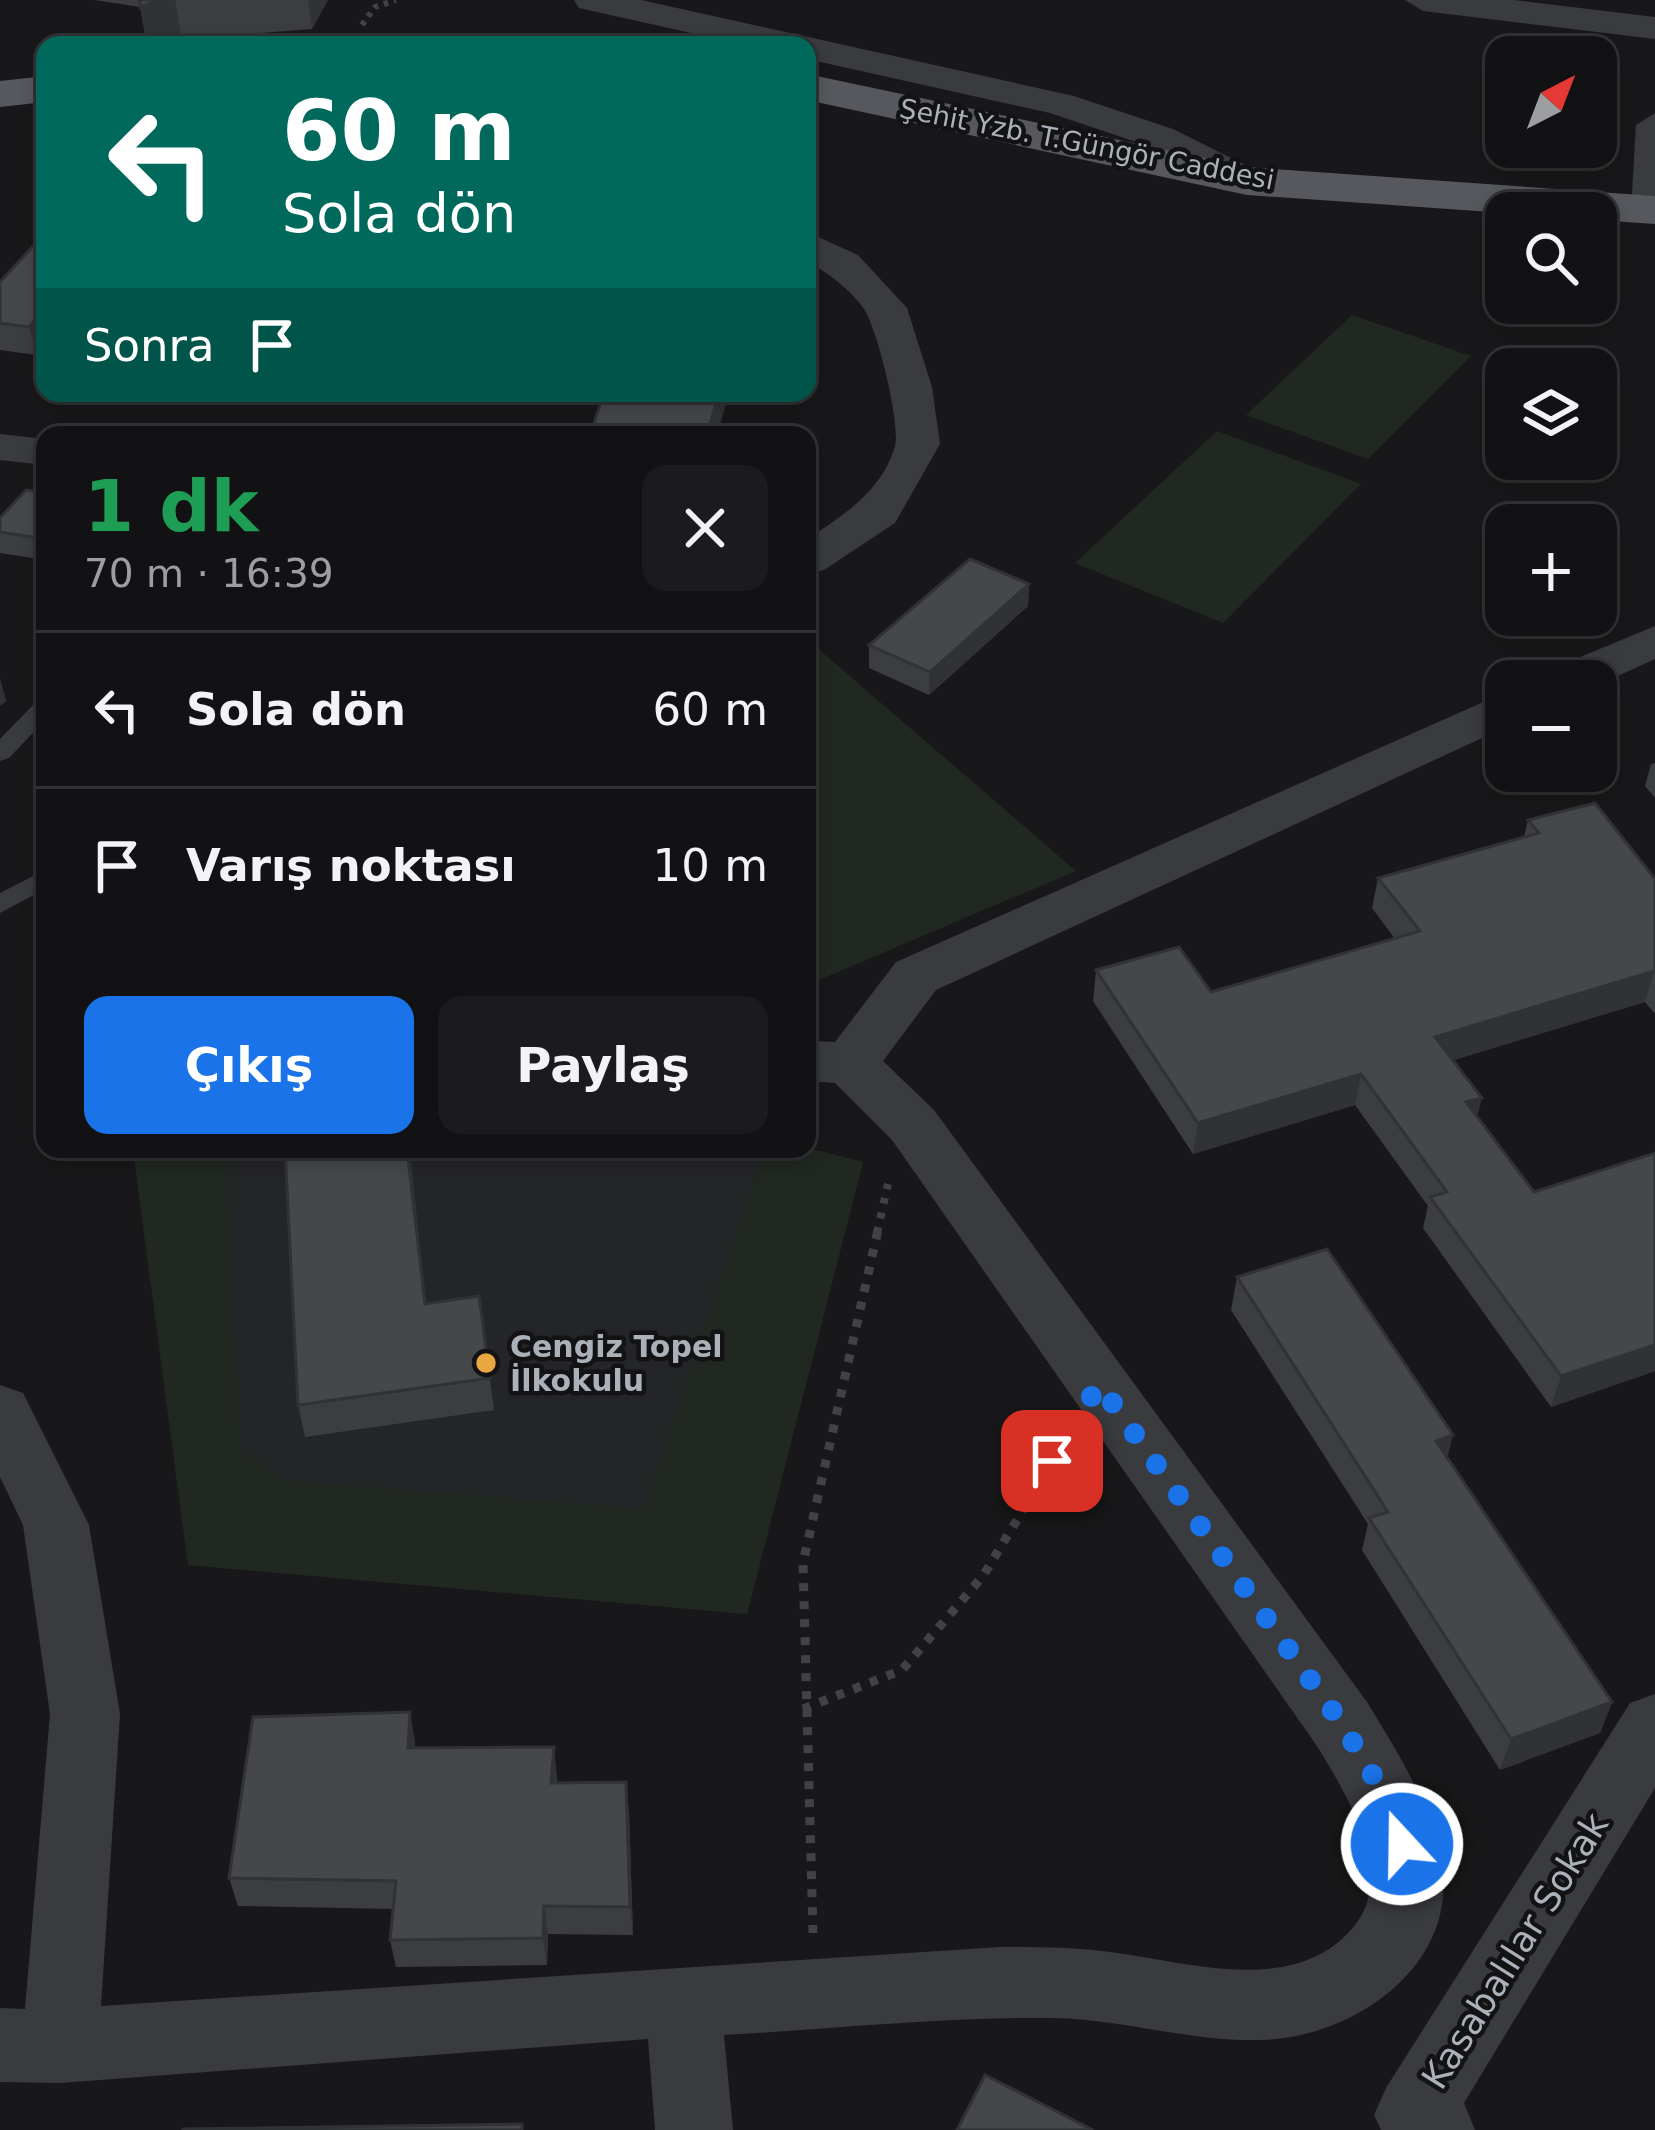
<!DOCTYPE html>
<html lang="tr">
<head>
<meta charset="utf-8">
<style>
	:root { --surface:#121214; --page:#1b1b1d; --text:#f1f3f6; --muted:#9c9ea0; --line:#313234; --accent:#1a73e8 }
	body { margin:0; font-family:"DejaVu Sans",sans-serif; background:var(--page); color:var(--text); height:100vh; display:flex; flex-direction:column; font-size:45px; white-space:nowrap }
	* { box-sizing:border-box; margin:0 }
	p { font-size:39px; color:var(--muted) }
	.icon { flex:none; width:66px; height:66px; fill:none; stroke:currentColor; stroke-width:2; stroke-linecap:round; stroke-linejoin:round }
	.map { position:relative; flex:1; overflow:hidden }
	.details { position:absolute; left:36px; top:426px; width:780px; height:732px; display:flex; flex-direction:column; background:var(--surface); border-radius:24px; box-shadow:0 6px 18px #0003,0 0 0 3px var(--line) }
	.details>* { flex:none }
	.banner { position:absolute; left:36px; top:36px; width:780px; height:366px; border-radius:24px; box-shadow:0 6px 18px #0003,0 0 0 3px var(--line); background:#00695c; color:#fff; overflow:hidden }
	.needle { width:78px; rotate:42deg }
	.tools { position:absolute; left:1485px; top:36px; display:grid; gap:24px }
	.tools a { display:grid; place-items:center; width:132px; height:132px; border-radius:24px; background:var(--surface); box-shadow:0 6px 18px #0003,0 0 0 3px var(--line); font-size:60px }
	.pin { position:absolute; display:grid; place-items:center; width:102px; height:102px; color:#fff; margin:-51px; border-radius:24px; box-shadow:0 6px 18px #0006 }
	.me { position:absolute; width:132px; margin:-66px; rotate:339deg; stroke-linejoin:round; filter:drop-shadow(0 0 9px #0008) }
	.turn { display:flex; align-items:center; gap:42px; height:252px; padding:0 48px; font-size:54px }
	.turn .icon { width:156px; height:156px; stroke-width:2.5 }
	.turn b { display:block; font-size:84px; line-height:102px }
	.then { display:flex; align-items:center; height:114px; padding:0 48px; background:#0003; gap:24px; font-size:45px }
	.round { display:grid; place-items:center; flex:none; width:126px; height:126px; border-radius:24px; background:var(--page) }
	.headline { display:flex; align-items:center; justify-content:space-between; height:204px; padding:0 48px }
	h1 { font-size:72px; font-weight:800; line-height:90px; color:#1e9e55 }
	.primary-button { display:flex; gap:24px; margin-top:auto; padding:24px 48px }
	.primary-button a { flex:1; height:138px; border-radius:24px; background:var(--accent); color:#fff; font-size:48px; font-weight:800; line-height:138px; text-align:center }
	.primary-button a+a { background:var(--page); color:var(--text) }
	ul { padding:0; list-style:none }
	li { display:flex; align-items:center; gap:36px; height:156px; padding:0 48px; border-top:3px solid var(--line) }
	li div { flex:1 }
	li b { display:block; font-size:45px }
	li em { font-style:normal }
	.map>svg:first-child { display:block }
</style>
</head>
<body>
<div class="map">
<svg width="1655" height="2130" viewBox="0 0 1655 2130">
	<rect width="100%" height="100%" fill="#18181a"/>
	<path fill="#242527" d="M807 1148 863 1162 747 1614 188 1565 133 1149Z"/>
	<g fill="#202821">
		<path d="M1352 315 1471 356 1368 459 1246 415Z"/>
		<path d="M1217 431 1361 484 1223 623 1075 563Z"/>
		<path d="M807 639 1076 871 807 985Z"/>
		<path d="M807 1148 863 1162 747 1614 188 1565 133 1149H225L240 1449 283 1480 644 1509 765 1149Z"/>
	</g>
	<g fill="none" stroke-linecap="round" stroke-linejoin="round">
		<path stroke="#404246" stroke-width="6" stroke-dasharray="4.5 6" stroke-linecap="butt" d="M362 25 375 7 396 0"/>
		<path stroke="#404246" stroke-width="8" stroke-dasharray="6 9" stroke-linecap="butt" d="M877 1233 888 1184"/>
		<g stroke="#404246" stroke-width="9" stroke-dasharray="8 10" stroke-linecap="butt">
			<path d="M803 1709 902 1670 983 1576 1068 1436"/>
			<path d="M813 1933 803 1563 878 1230"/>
		</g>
		<g fill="#3a3b3f" fill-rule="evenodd">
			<path d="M45 699V720L9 758 0 761V739L37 701Z"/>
			<path d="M45 870V889L0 913V893Z"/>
		</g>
		<g fill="#3a3b3f" fill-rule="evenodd">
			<path d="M574 0H641L1074 96 1173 129 1261 173 1267 181 1261 189H1233L1145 145 1050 113 807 59V45H745L579 8Z"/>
			<path d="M1405 0H1513L1655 17V39L1423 11Z"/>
			<path d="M1655 113V221L1637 219 1631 210 1636 125Z"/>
			<path d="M807 232 858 255 907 308 932 387 940 444 895 523 824 570 807 574V539C843 516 882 491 895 446 901 424 877 328 864 309 850 289 828 273 807 261Z"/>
			<path d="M0 434 45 439V465L0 460Z"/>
			<path d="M1655 626V659L1596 686V681H1541L1549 670Z"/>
			<path d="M1506 692V727L936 990 883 1061 934 1110 1367 1702C1398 1753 1433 1807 1442 1867 1457 1968 1350 2039 1260 2040 1190 2042 1122 2019 1052 2018 943 2017 833 2029 724 2035L733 2130H655L648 2039 60 2083 0 2082V2008L25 2009 50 1714 23 1525 0 1477V1385L23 1393 89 1525 120 1714 101 2006 1000 1947C1035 1947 1068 1947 1102 1951 1183 1960 1296 2000 1355 1925 1397 1872 1345 1793 1317 1746L892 1140 835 1083 807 1081V1041L835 1042 896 962Z"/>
			<path d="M1655 1694V1788L1464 2103 1475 2130H1381L1374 2115 1386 2088 1630 1703Z"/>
		</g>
		<g fill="#56585e" fill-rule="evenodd">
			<path d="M807 74 1247 167 1655 196V224L1596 220V213H1506L1247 195 807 100Z"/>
			<path d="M45 76V102L0 107V81Z"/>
		</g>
	</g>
	<g fill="#3b3d40">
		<path d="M94 0H328L312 29 182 39 166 45H147L140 7Z"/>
		<path d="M45 245 36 355 0 350V282Z"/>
		<path d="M236 393H269L256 402Z"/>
		<path d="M45 492V560L0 553V518Z"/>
		<path d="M1029 584 1028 606 929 695 869 668V645Z"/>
		<path d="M1655 763V798L1645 786 1651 764Z"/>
		<path d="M1528 820 1655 879V1014L1645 1002 1453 1060 1477 1116 1534 1192 1655 1153V1371L1551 1407 1423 1228 1428 1206 1355 1105 1193 1154 1093 1001 1096 970 1211 992 1395 939 1372 908 1378 878 1524 837Z"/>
		<path d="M285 1149H423L424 1152 410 1154 426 1304 479 1296 494 1410 305 1437 298 1405Z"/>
		<path d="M1237 1277 1447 1457 1612 1702 1600 1733 1500 1770 1362 1550 1368 1524 1231 1310Z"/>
		<path d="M410 1712 415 1748 557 1776V1783L629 1811 633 1935 548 1934 547 1965 396 1967 390 1940 393 1909 238 1906 229 1878Z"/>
	</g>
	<g fill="#303234">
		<path d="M159 0H175L182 39 166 45H147L140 7Z"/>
		<path d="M308 0H328L312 29Z"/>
		<path d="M45 309V345L36 355 29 327Z"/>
		<path d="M254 393H269L256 402Z"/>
		<path d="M719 393H729L717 435H707Z"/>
		<path d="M1029 584 1028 606 929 695 930 672Z"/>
		<path d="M0 678 6 701 0 706Z"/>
		<path d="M1654 971 1645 1002 1428 1068 1435 1037Z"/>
		<path d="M1361 1074 1355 1105 1193 1154 1198 1123Z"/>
		<path d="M1482 1098 1474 1129 1466 1102Z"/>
		<path d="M407 1149 410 1154 430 1336 425 1304Z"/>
		<path d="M1655 1345V1371L1551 1407 1561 1376Z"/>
		<path d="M1453 1435 1445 1467 1436 1441Z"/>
		<path d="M1612 1702 1600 1733 1500 1770 1511 1739Z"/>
		<path d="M410 1712 415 1741 414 1777 408 1748Z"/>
		<path d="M554 1747 557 1776 555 1812 551 1783Z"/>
		<path d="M626 1782 629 1811 633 1935 630 1907Z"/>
		<path d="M544 1906 548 1934 547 1965 543 1938Z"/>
	</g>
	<g fill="#45474a" stroke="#303234" stroke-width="3">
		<path d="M140 0H159L140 7Z"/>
		<path d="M36 243 45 245V309L29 327 0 323V282Z"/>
		<path d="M604 393H719L707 435H590Z"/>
		<path d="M26 490 45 492V539L0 532V518Z"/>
		<path d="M970 559 1029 584 930 672 869 645Z"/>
		<path d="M1595 803 1655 879V973L1654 971 1435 1037 1482 1098 1466 1102 1534 1192 1655 1153V1345L1561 1376 1430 1197 1447 1192 1361 1074 1198 1123 1096 970 1179 947 1211 992 1420 931 1378 878 1539 833 1528 820Z"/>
		<path d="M285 1149H407L425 1304 479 1296 490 1378 298 1405Z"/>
		<path d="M1327 1249 1453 1435 1436 1441 1612 1702 1511 1739 1369 1518 1388 1512 1237 1277Z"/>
		<path d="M410 1712 408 1748 554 1747 551 1783 626 1782 630 1907 544 1906 543 1938 390 1940 396 1881 229 1878 253 1717Z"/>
		<path d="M985 2075 1093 2130H957Z"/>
		<path d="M522 2124V2130H183L184 2129Z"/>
	</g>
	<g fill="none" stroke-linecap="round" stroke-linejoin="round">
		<path stroke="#1a73e8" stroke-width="21" stroke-dasharray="0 37.8" d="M1052 1461 1099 1384 1342 1724 1396 1814 1402 1844"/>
	</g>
	<circle fill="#eaa641" stroke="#131315" stroke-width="4.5" cx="486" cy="1363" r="12"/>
	<g text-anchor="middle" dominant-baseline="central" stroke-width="9" stroke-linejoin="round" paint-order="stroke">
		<g font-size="27" fill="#abb1b9" stroke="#131315">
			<text transform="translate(1087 144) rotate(11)">Şehit Yzb. T.Güngör Caddesi</text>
		</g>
		<g font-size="30" font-weight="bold" fill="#abb1b9" stroke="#131315" text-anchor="start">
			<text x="510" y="1346">Cengiz Topel<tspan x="510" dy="34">İlkokulu</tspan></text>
		</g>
		<g font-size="36" fill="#abb1b9" stroke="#131315">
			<text transform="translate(1515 1951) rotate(-58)">Kasabalılar Sokak</text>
		</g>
	</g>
</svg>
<div class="tools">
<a><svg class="needle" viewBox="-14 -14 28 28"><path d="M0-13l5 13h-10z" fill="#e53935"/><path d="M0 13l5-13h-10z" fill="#9c9ea0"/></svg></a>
<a><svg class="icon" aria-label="search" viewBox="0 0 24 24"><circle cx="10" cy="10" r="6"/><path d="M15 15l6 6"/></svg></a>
<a><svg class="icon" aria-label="layers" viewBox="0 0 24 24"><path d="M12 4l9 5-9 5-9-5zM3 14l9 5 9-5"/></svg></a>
<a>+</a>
<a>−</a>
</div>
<div class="pin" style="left:1052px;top:1461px;background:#d93025"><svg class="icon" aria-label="arrive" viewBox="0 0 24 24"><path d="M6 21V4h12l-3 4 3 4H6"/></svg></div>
<svg class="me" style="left:1402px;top:1844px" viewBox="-20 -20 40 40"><circle r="17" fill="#1a73e8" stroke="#fff" stroke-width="3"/><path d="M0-11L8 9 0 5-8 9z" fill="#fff"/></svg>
<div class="banner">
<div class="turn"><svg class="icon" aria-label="left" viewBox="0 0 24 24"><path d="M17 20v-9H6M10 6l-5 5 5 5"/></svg><div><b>60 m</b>Sola dön</div></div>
<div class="then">Sonra<svg class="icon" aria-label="arrive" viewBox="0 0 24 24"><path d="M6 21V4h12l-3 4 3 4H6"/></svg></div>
</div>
<section class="details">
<div class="headline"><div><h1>1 dk</h1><p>70 m · 16:39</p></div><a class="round"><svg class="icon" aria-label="close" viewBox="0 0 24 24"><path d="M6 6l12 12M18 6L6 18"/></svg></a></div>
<ul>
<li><svg class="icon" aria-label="left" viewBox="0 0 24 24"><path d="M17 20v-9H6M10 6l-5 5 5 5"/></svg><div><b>Sola dön</b></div><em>60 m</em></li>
<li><svg class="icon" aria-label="arrive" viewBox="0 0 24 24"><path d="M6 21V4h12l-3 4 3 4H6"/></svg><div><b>Varış noktası</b></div><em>10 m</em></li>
</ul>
<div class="primary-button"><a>Çıkış</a><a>Paylaş</a></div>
</section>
</div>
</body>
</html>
